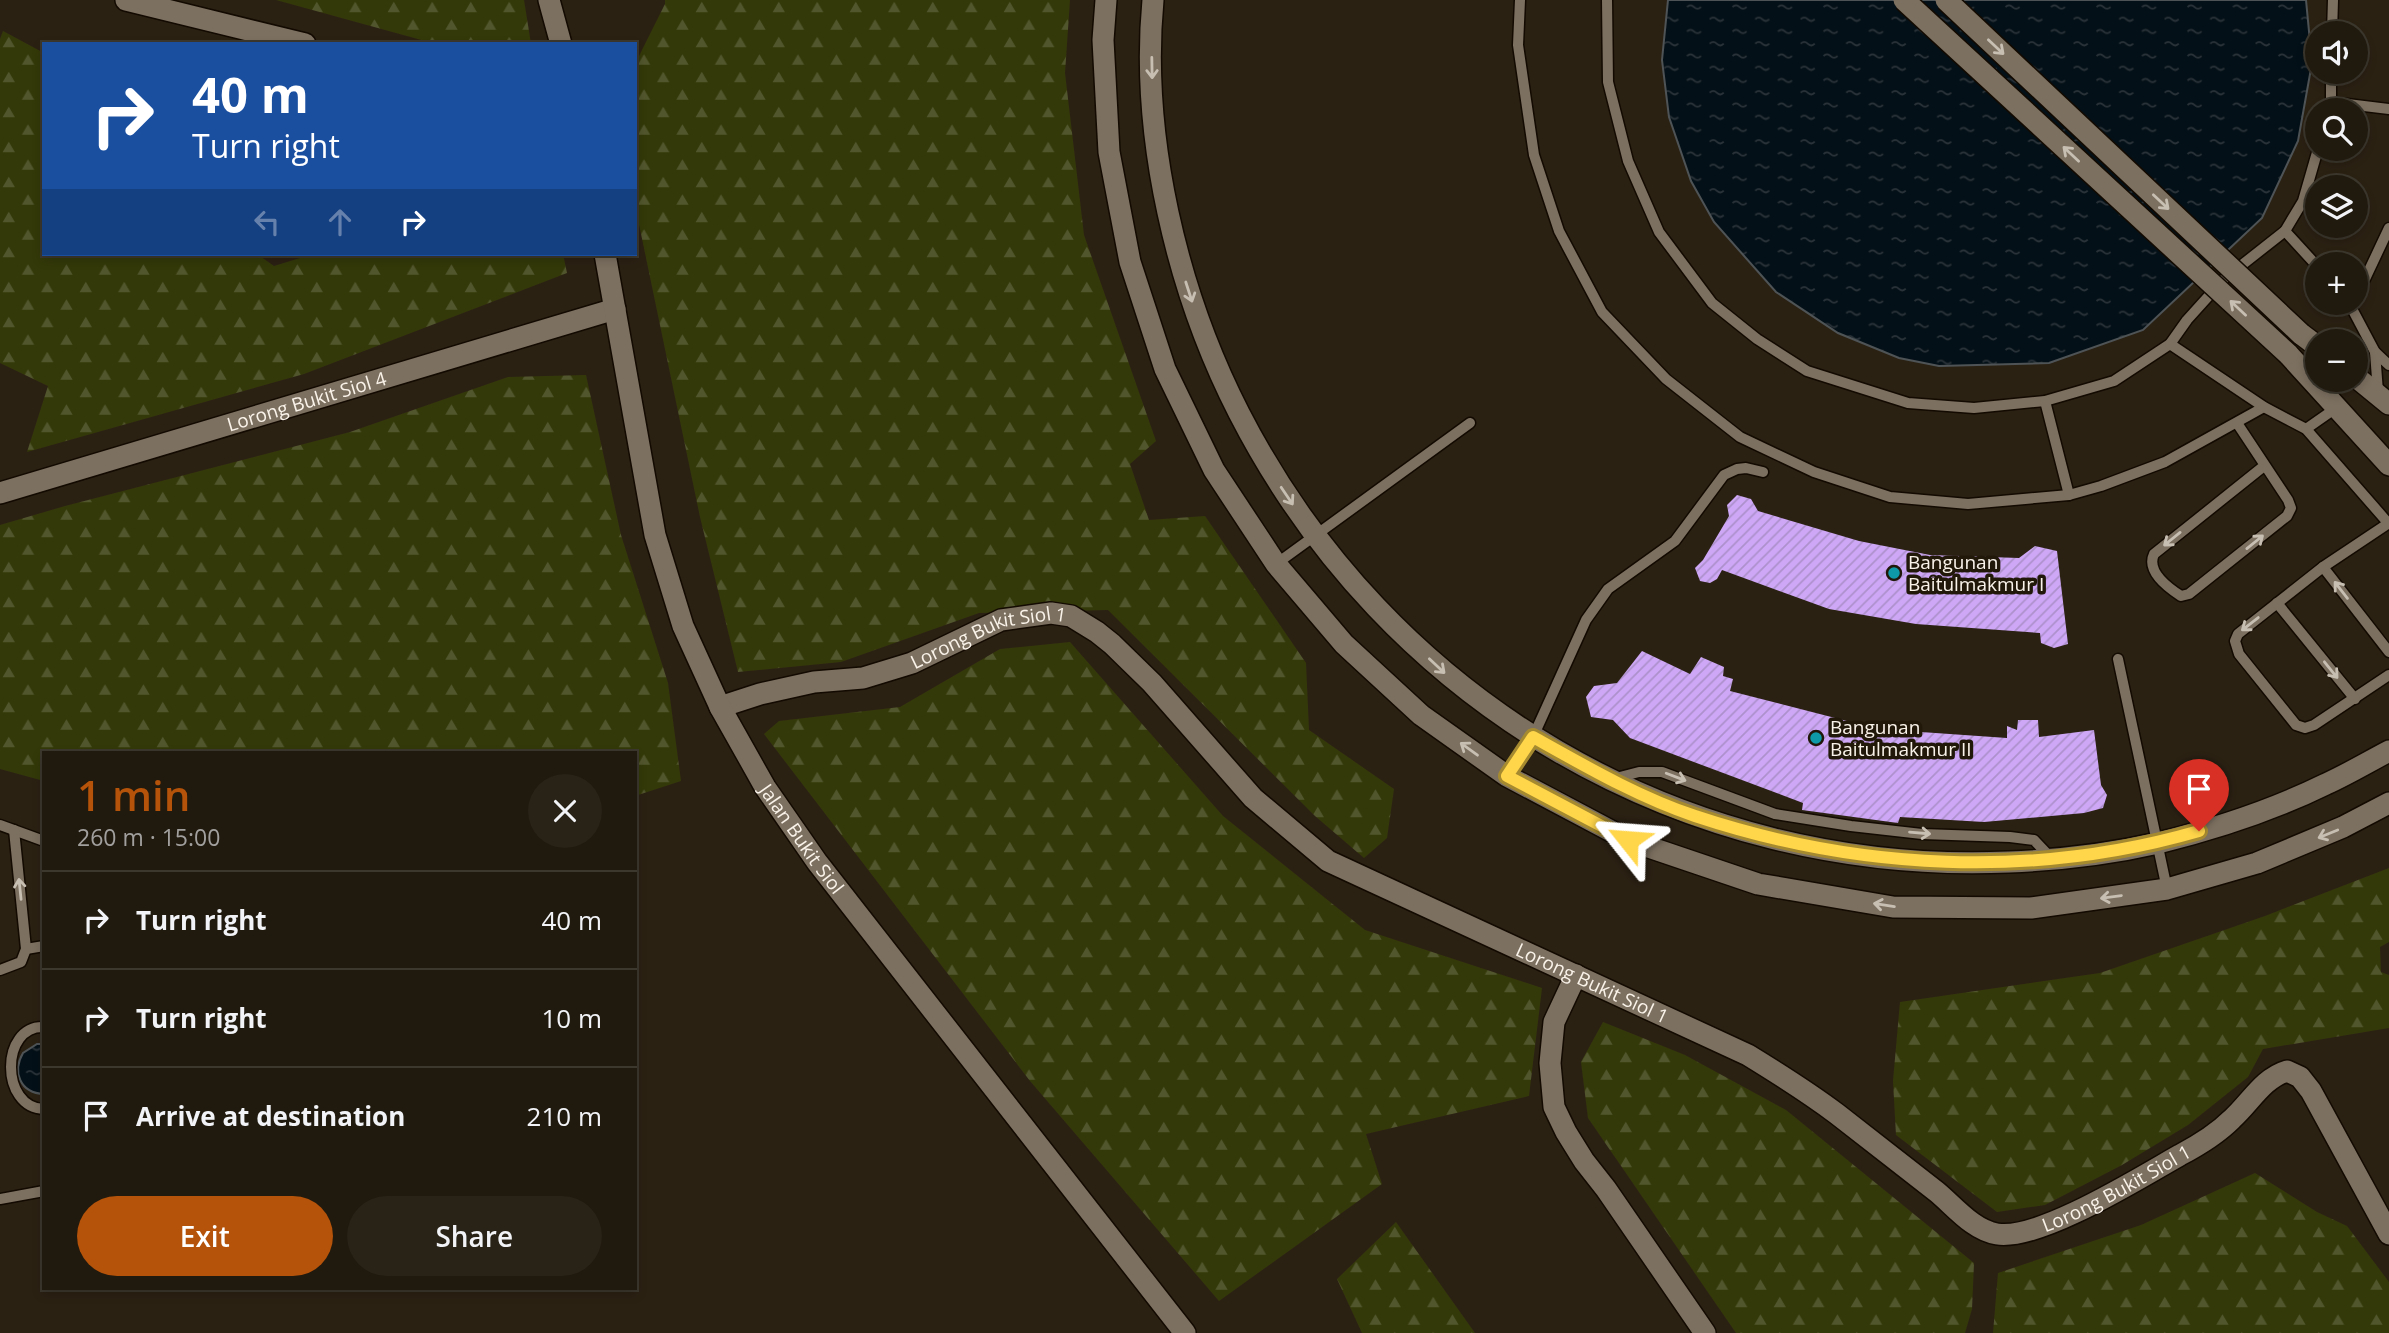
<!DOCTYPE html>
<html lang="en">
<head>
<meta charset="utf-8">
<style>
	:root { --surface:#20190e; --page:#282217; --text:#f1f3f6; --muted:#a2a09e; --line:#3d382e; --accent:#b45309 }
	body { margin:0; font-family:"Open Sans",sans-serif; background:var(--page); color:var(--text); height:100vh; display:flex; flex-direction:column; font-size:26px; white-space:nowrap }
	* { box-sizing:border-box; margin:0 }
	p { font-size:23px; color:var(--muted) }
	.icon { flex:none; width:38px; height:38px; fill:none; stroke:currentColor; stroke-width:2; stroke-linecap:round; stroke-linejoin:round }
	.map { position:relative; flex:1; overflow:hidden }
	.panel { position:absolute; left:42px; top:751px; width:595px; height:539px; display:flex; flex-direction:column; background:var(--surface); border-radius:0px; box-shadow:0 4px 10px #0003,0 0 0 2px var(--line) }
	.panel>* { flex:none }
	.hud { position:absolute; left:42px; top:42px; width:595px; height:214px; border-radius:0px; box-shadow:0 4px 10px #0003,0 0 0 2px var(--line); background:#1a4fa0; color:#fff; overflow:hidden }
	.controls { position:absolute; left:2305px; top:21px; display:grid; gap:14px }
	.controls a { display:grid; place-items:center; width:63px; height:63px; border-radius:50%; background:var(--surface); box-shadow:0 4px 10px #0003,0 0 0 2px var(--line); font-size:35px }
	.pin { position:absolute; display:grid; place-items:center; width:60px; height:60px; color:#fff; margin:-72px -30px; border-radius:50% 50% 50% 0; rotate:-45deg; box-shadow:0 0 7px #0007 }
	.pin .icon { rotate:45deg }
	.me { position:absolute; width:77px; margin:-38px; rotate:298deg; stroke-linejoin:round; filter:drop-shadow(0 0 5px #0008) }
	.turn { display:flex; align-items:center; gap:24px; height:147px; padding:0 35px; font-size:32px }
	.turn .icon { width:91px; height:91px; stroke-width:2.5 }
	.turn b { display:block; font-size:49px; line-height:60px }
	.lanes { display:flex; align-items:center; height:66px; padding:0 35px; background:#0003; justify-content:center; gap:35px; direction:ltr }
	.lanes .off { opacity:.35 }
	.round { display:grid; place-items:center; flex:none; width:74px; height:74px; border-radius:37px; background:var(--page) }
	.headline { display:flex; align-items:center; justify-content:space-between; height:119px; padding:0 35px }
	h1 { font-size:42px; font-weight:600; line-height:52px; color:var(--accent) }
	.action { display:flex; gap:14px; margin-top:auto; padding:14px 35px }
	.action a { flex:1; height:80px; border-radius:42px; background:var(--accent); color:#fff; font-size:28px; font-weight:600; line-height:80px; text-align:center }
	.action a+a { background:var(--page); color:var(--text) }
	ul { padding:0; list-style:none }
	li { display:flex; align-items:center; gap:21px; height:98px; padding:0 35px; border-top:2px solid var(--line) }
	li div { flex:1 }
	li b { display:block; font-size:26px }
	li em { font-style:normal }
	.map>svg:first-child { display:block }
</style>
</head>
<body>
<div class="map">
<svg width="2389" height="1333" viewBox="0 0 2389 1333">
	<defs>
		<pattern id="forest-firs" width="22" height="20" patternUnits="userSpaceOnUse" patternTransform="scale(1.75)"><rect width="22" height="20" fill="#343909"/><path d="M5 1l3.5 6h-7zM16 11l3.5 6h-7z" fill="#52562d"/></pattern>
		<pattern id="water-ripples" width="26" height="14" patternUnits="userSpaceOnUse" patternTransform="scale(1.75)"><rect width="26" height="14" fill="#041017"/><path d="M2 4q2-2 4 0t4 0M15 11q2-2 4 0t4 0" fill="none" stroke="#2a3339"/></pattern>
		<pattern id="building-hatch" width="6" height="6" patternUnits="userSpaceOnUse" patternTransform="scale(1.75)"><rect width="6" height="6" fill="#cea8f7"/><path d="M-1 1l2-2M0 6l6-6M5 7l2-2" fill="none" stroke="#ad90cb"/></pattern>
	</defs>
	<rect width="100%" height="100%" fill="#2b2113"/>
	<g fill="url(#forest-firs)">
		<path d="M276 0H524L531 44H436Z"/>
		<path d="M665 0H1070L1065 73 1084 235 1156 441 1130 464 1149 520 1205 516 1306 663 1309 730 1394 789 1387 838 1364 858 1315 816 1108 610 979 613 841 662 738 672 700 517 635 205V64L665 4Z"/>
		<path d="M3 31 44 53V254H257L274 266 313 254H563L567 273 304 374 27 452 48 386 0 363V39Z"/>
		<path d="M586 375 621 535 668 683 681 781 635 796V752H44V781L0 769V525L65 506 350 432 508 377Z"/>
		<path d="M1070 642 1223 816 1365 930 1542 988 1529 1096 1366 1134 1382 1184 1219 1301 1030 1081 764 734 779 721 900 707 1000 649Z"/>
		<path d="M2389 868V942L2380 947 2381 972 2389 975V1028L2263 1049 2248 1077 2188 1125 2122 1165 2045 1205 1997 1212 1896 1135 1893 1081 1900 1002 2100 973 2265 916Z"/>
		<path d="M1603 1022 1685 1055 1786 1110 1974 1263 1972 1309 1965 1333H1736L1588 1118 1581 1062Z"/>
		<path d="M2255 1173 2317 1212 2347 1226 2389 1282V1333H1993L1998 1273 2141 1225Z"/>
		<path d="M1396 1222 1475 1333H1362L1337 1279Z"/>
	</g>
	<g fill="url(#water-ripples)" stroke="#4e5456" stroke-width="2">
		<path d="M1668 0H2306L2312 63 2298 141 2262 218 2143 330 2049 363 1939 366 1899 358 1838 333 1776 292 1714 222 1691 181 1669 117 1662 60Z"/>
		<path d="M37 1044H44V1094C20 1093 12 1072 23 1053Z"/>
	</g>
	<g fill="url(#building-hatch)">
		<path d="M1737 495 1751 499 1758 511 1859 541 1930 555 2019 558 2035 546 2057 551 2068 644 2054 648 2041 643 2040 633 1916 624 1829 609 1722 570 1717 579 1710 583 1700 581 1695 568 1703 560 1729 516 1727 505Z"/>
		<path d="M1642 651 1690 674 1701 657 1724 667 1723 676 1733 679 1730 691 1878 729 2007 738V726L2017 730 2018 720H2038L2039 737 2094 730 2101 785 2107 795 2103 808 2084 813 1984 822 1900 817 1898 823 1802 810 1803 803 1630 738 1613 720 1591 717 1586 697 1594 686 1617 683Z"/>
	</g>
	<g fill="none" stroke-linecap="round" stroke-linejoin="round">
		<defs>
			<g id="lane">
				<path d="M1520 0 1518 45 1534 155 1559 231 1602 312 1666 379 1740 437 1814 472 1890 497 1968 504 2069 495 2101 486 2165 462 2264 407"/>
				<path d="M1607 0 1608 82 1628 161 1659 232 1712 303 1757 339 1807 371 1908 403 1974 408 2045 401 2114 381 2170 344 2187 320 2224 279 2285 231 2303 201 2318 149"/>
				<path d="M2332 33 2333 0"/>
				<path d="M2331 102 2389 109"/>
				<path d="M2329 110 2331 102V72"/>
				<path d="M2285 231 2317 266"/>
				<path d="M2356 298 2389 228"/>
				<path d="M2349 303 2375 352 2389 365"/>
				<path d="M2170 344 2264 407 2306 429 2389 524"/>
				<path d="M2375 352 2378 392"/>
				<path d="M2045 401 2069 495"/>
				<path d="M2237 423 2288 500 2291 508 2287 516 2189 594 2181 596C2167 587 2146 571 2154 554L2264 466"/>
				<path d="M2306 429 2336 408"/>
				<path d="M2389 523 2323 567 2238 634 2235 641 2239 654 2296 725 2305 728 2314 725 2389 675"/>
				<path d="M1276 564 1470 423"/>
				<path d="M2323 567 2389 652"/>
				<path d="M2277 603 2355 699"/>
				<path d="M2118 659 2167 889"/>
				<path d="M1507 776 1533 737 1586 620 1608 589 1675 541 1724 475 1737 469 1746 468 1763 472"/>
				<path d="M1616 778 1639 772H1662L1775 814 1851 826 1922 834 2010 837 2034 840 2051 858"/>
				<path d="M0 825 44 841"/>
				<path d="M26 949 44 946"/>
				<path d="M0 970 21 962 26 949 14 830"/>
				<path d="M44 1027C0 1025 0 1108 44 1109"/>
				<path d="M0 1199 44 1191"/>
			</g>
			<g id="street">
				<path d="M126 0 305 44"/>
				<path d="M1106 0 1103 40 1109 152 1130 262 1165 369 1214 470 1276 564 1344 644 1421 715 1507 776 1628 840 1758 884 1893 907 2031 908 2167 889 2257 863 2343 827 2389 803"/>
				<path d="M1153 0C1140 136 1177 292 1239 413 1387 702 1684 876 2009 862 2058 860 2110 854 2158 843 2215 829 2273 810 2326 784 2348 774 2368 762 2389 751"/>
				<path id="s1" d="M0 493 615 309"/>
				<path id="s2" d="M720 707 760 694 814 682 863 678 912 663 1001 620 1051 613 1071 616 1097 632 1112 644 1152 683 1253 798 1328 861 1748 1055C1779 1074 1809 1093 1837 1114 1870 1140 1904 1166 1937 1192 1955 1207 1973 1230 1997 1234 2039 1241 2141 1177 2180 1155 2199 1145 2217 1134 2232 1119 2250 1103 2263 1078 2287 1071L2300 1077 2311 1091 2389 1234"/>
				<path d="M1576 975 1554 1022 1550 1063 1554 1107 1566 1132 1584 1161 1606 1189 1705 1333"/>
			</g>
			<g id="secondary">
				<path d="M549 0 561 44"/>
				<path id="s3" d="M605 254 655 535 683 626 720 707 765 787 817 862 1185 1333"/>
				<path d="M2301 334 2317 346"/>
				<path d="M2288 354 2389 465"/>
				<path d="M2356 377 2389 404"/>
			</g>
		</defs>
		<use href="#lane" stroke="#130a01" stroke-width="13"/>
		<use href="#street" stroke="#130a01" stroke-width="24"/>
		<use href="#secondary" stroke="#130a01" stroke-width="24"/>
		<use href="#lane" stroke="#7c7060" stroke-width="10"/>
		<use href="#street" stroke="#7c7060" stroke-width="21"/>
		<use href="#secondary" stroke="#7c7060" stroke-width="21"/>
		<defs>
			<g id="secondary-bridge">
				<path d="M1904 0 2288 354"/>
				<path d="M1946 0 2301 334"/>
			</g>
		</defs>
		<use href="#secondary-bridge" stroke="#130a01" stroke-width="24" stroke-linecap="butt"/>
		<use href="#secondary-bridge" stroke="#7c7060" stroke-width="21"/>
	</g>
	<defs><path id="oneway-shaft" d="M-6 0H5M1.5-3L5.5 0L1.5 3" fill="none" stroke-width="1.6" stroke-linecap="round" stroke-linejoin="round" transform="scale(1.75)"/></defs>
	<g stroke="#c8bfb3">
		<use href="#oneway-shaft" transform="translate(1996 47) rotate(43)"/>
		<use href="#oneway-shaft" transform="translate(1152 68) rotate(89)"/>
		<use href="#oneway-shaft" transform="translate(2071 154) rotate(-137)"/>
		<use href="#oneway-shaft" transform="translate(2161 202) rotate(43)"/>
		<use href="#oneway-shaft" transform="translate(1189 292) rotate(72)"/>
		<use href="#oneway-shaft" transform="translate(2238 308) rotate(-137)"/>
		<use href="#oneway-shaft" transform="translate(1287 496) rotate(56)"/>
		<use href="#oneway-shaft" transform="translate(2172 539) rotate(141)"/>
		<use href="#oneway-shaft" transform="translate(2255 542) rotate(-39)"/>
		<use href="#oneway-shaft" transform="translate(2341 590) rotate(-128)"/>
		<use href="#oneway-shaft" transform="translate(2250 624) rotate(142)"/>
		<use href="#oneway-shaft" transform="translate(1437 666) rotate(43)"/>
		<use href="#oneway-shaft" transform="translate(2331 670) rotate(51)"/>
		<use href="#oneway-shaft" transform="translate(1469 749) rotate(-144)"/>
		<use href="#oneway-shaft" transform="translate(1676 777) rotate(21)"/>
		<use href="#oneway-shaft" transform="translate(1920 833) rotate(5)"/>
		<use href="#oneway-shaft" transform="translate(2328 834) rotate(158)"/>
		<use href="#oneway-shaft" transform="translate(20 889) rotate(-96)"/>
		<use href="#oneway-shaft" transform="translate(2111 897) rotate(172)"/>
		<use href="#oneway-shaft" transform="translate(1884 905) rotate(-171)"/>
	</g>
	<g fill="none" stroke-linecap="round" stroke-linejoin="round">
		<defs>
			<path id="route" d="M1628 840 1507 776 1533 737C1585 766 1638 797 1695 816 1858 870 2033 879 2199 831"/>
		</defs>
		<use href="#route" stroke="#a68a30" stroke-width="18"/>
		<use href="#route" stroke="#ffd54a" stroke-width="12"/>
	</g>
	<g fill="#0f9aa8" stroke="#21180a" stroke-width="2.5">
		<circle cx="1894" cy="573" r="7"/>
		<circle cx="1816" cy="738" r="7"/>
	</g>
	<g text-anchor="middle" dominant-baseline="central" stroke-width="7" stroke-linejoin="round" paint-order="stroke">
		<g font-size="19" fill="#faf3ea" stroke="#21180a">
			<text stroke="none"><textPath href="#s1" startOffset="320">Lorong Bukit Siol 4</textPath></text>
			<text stroke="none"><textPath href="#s2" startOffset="280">Lorong Bukit Siol 1</textPath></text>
			<text stroke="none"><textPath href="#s3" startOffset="625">Jalan Bukit Siol</textPath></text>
			<text stroke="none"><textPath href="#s2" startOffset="1015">Lorong Bukit Siol 1</textPath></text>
			<text stroke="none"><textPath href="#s2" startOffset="1624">Lorong Bukit Siol 1</textPath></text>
		</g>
		<g font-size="19" fill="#faf3ea" stroke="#21180a" text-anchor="start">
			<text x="1908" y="562">Bangunan<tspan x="1908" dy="22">Baitulmakmur I</tspan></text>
			<text x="1830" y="727">Bangunan<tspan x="1830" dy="22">Baitulmakmur II</tspan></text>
		</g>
	</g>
</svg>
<div class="controls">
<a><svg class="icon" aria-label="sound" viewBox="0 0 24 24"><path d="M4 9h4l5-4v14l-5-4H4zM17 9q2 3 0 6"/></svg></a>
<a><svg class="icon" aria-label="search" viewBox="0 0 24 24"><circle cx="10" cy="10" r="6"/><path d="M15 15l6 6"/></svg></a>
<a><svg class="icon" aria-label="layers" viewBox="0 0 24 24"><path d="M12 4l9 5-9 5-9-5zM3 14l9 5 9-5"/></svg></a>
<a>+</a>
<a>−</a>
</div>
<div class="pin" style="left:2199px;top:831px;background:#d93025"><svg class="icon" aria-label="arrive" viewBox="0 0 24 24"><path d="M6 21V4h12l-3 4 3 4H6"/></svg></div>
<svg class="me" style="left:1628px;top:840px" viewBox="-20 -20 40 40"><path d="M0-17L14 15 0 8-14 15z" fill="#ffd54a" stroke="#fff" stroke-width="4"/></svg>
<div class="hud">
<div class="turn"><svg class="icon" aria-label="right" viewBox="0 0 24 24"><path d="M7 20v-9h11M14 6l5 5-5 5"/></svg><div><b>40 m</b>Turn right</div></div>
<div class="lanes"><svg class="icon off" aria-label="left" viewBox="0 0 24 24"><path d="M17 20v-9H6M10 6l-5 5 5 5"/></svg><svg class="icon off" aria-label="ahead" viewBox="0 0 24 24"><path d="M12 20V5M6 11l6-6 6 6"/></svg><svg class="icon" aria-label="right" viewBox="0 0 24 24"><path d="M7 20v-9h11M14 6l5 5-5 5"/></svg></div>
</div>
<section class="panel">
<div class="headline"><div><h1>1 min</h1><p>260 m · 15:00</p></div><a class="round"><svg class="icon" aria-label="close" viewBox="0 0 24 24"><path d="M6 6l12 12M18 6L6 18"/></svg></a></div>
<ul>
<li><svg class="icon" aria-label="right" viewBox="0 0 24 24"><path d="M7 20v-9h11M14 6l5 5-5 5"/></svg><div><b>Turn right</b></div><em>40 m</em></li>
<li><svg class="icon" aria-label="right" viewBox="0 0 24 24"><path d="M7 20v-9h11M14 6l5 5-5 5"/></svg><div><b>Turn right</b></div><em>10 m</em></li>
<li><svg class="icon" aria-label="arrive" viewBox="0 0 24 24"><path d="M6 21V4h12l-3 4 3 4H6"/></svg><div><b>Arrive at destination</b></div><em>210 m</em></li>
</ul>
<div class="action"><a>Exit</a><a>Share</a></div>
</section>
</div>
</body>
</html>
